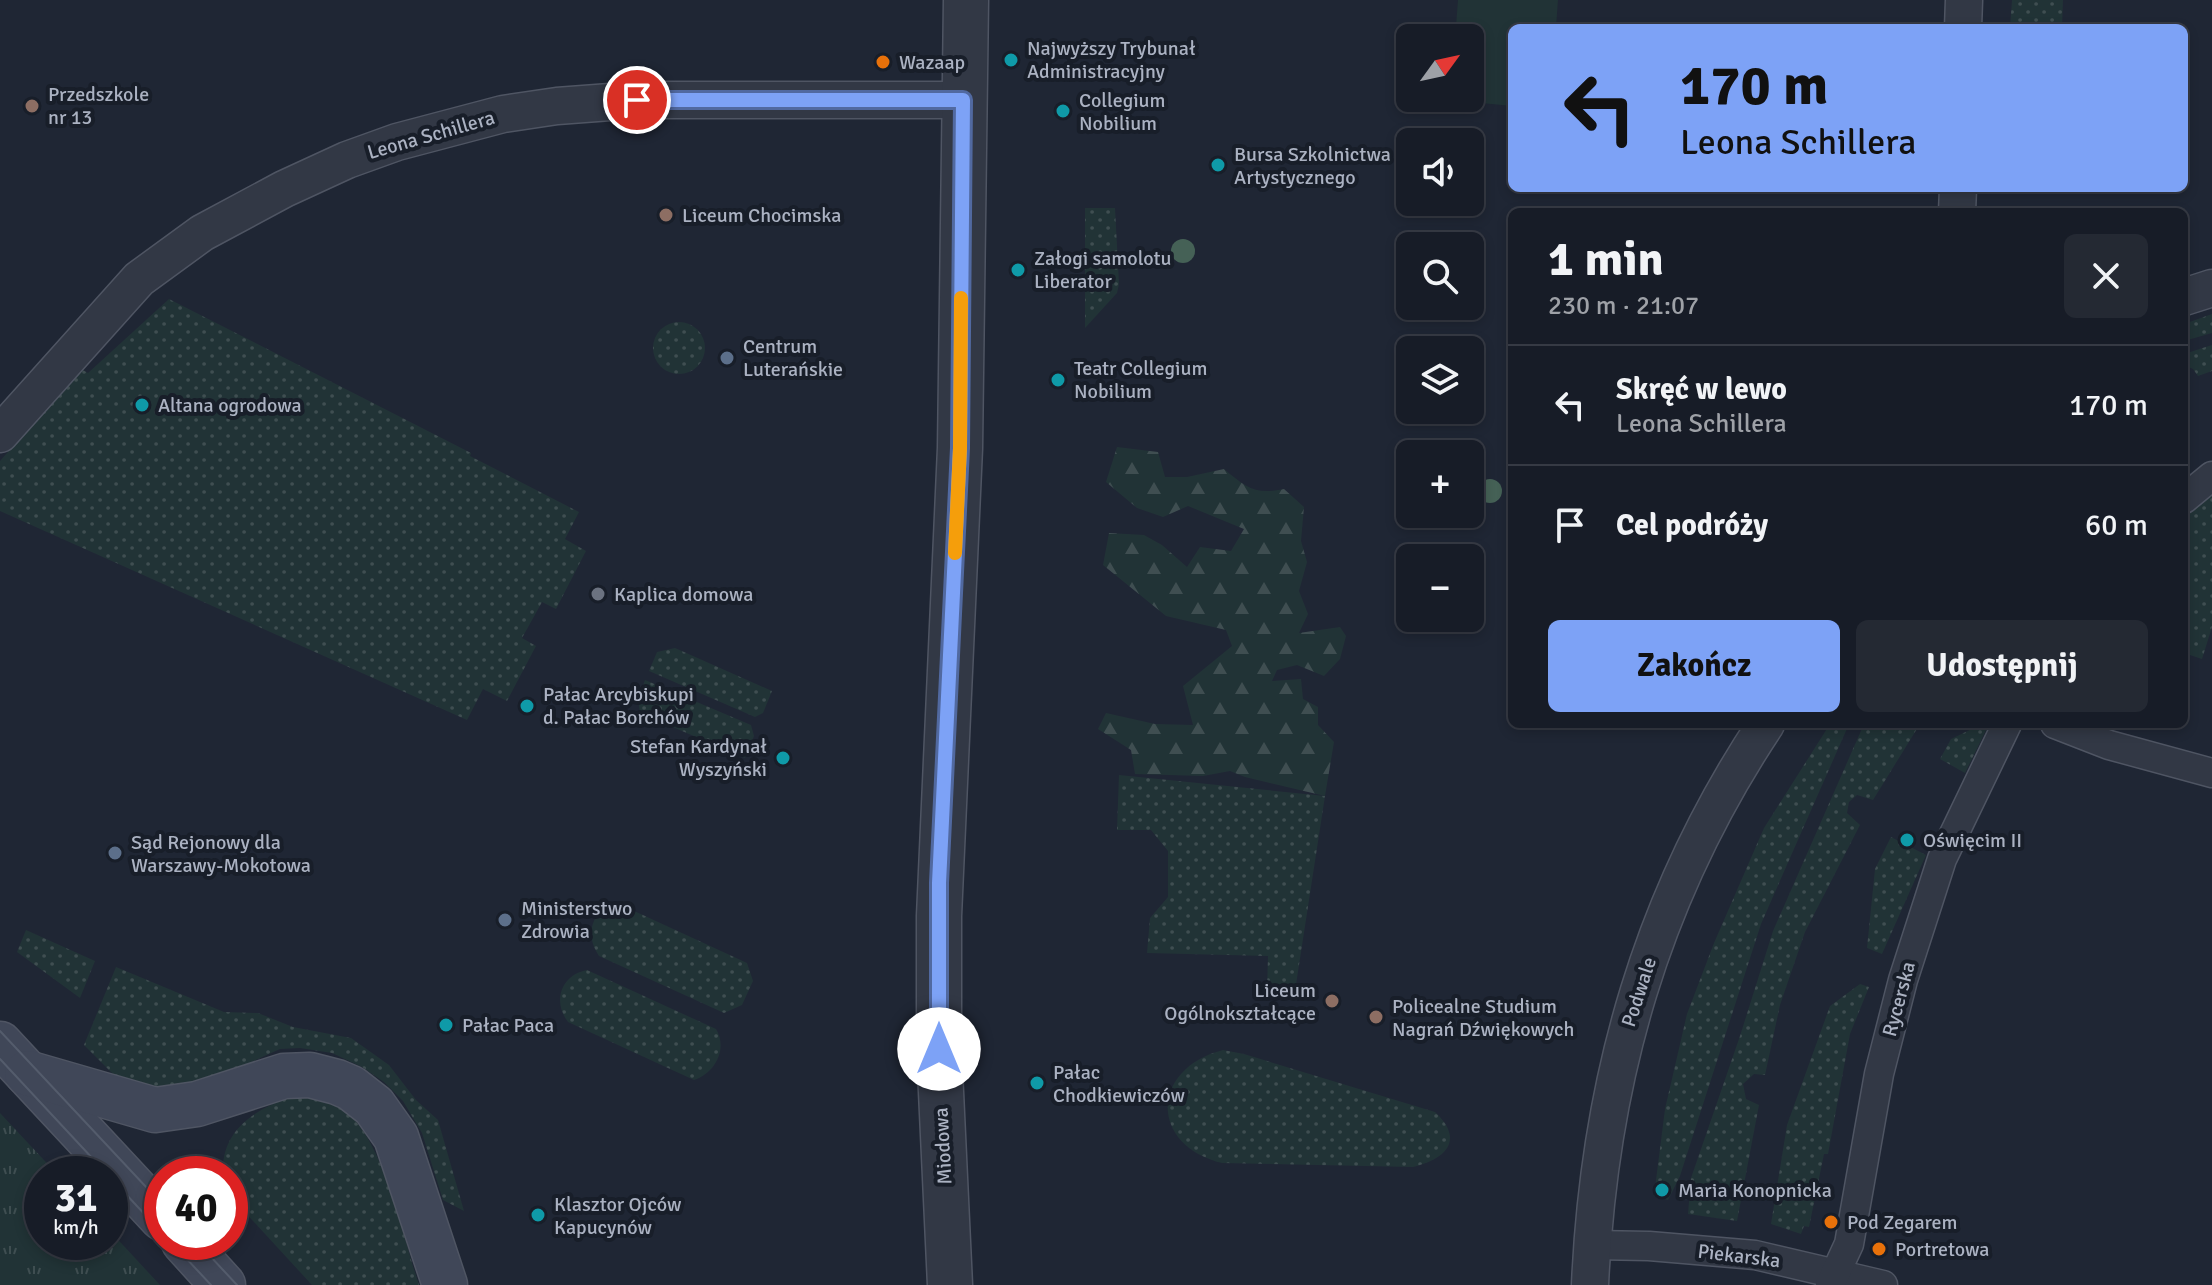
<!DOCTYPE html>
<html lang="pl">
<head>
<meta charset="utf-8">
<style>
	:root { --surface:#171c27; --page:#242933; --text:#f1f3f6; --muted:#9ea1a7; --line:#363a44; --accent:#7da2f6 }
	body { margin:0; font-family:Signika,sans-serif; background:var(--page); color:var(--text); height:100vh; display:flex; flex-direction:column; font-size:30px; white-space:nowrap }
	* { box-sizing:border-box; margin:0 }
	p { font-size:26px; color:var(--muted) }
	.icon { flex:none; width:44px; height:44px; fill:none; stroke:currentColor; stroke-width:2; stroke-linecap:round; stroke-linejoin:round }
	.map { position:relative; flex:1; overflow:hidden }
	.panel { position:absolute; left:1508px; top:208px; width:680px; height:520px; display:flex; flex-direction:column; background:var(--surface); border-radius:12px; box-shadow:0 4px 12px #0003,0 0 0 2px var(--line) }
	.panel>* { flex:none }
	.guide { position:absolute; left:1508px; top:24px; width:680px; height:168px; border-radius:12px; box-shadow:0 4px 12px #0003,0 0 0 2px var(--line); background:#7da2f6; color:#111; overflow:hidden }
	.needle { width:52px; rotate:57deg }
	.fabs { position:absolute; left:1396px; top:24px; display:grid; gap:16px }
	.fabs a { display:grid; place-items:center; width:88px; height:88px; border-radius:12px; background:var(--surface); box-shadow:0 4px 12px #0003,0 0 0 2px var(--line); font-size:40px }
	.speed { position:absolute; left:24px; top:1156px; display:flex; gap:16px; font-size:40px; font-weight:700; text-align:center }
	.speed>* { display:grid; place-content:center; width:104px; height:104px; border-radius:50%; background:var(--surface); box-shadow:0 4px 12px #0003,0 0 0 2px var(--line); line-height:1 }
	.speed small { font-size:20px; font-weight:400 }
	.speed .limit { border:12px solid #d22; background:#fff; color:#111 }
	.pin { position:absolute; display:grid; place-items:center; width:68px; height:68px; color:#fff; margin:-34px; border:4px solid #fff; border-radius:50%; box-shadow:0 2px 8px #0007 }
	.me { position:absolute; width:88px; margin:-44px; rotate:0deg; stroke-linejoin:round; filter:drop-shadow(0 0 6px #0008) }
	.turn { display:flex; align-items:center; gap:28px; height:168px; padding:0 40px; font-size:36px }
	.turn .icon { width:104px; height:104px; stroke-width:2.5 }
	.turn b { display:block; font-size:56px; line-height:68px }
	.round { display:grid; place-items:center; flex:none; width:84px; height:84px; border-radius:12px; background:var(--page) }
	.summary { display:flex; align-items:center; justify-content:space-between; height:136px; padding:0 40px }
	h1 { font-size:48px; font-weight:800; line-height:60px }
	.button { display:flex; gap:16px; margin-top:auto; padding:16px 40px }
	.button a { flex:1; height:92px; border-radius:12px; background:var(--accent); color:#111; font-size:32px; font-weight:800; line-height:92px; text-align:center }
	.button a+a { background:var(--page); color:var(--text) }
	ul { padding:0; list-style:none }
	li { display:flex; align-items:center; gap:24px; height:120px; padding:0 40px; border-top:2px solid var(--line) }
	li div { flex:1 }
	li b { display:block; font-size:30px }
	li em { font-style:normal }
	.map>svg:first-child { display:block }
</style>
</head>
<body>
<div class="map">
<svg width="2212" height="1285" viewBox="0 0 2212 1285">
	<defs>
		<pattern id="grass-dots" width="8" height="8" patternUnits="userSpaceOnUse" patternTransform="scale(2)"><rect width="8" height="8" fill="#213336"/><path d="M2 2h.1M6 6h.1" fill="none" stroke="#3f4e51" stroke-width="1.8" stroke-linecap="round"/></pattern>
		<pattern id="forest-firs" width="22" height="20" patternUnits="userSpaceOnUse" patternTransform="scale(2)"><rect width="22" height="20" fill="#213336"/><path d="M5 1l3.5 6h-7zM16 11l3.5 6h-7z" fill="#3f4e51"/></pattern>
		<pattern id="park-tufts" width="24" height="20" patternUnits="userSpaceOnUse" patternTransform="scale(2)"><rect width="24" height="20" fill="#213336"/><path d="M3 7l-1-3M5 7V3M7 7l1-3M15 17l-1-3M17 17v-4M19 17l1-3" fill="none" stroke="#3f4e51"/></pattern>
	</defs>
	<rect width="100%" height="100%" fill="#1f2634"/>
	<g fill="url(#grass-dots)">
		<path d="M2012 0H2063L2062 28H2010Z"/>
		<path d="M1085 208H1115L1119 284 1117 293 1085 328Z"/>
		<path d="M169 299 471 453 470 456 579 512 565 539 586 551 556 609 542 602 522 638 536 646 507 701 483 689 467 720 0 511V461L81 369 88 373Z"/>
		<path d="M2212 314V333L2184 341V324Z"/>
		<circle cx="679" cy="348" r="26"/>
		<path d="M2212 345V371L2198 376 2193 369 2184 365V354Z"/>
		<path d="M2212 485V627L2202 659 2184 653V517Z"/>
		<path d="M675 648 772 691 763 713 755 717 649 671 657 652Z"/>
		<path d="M645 680 751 725 754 736 745 758 640 713 638 699Z"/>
		<path d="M1830 724H1849L1761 924 1680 1176 1668 1200 1654 1196 1665 1109 1687 1014 1714 943 1764 828Z"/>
		<path d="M1864 724H1920L1873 800 1857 795 1849 802 1847 813 1860 825 1805 932 1780 1005 1765 1075 1754 1074 1743 1084 1746 1099 1759 1105 1737 1221 1688 1214 1691 1178 1740 1036 1773 931Z"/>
		<path d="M1982 724H1989L1965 773 1940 759 1951 739Z"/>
		<path d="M1119 775 1325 796 1295 991 1267 990 1268 956 1147 953 1150 918 1168 897V851L1151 830H1117Z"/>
		<path d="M1891 837 1926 855 1882 954 1867 948 1875 869Z"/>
		<path d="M619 904 747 963 753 981 742 1005 724 1013 599 956C584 934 591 909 619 904Z"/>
		<path d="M26 930 95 961 80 998 17 952Z"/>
		<path d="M116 967 224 1012 258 1013 293 1027 351 1038 389 1065 416 1100 438 1120 464 1211 443 1200 422 1133 403 1101 384 1082 362 1067 332 1053 300 1048 280 1049 205 1083 169 1092 123 1084 84 1045Z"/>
		<path d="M587 970 716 1029C728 1049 715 1073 694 1080L568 1022C552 1001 561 975 587 970Z"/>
		<path d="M1860 984 1869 987 1850 1034 1828 1154H1824L1809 1227 1804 1226 1801 1234 1771 1224 1787 1125 1830 1006Z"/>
		<path d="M1223 1050 1244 1054 1435 1112C1465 1140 1446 1159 1413 1167L1222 1163C1148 1145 1151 1068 1223 1050Z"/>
		<path d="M289 1097C308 1098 326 1099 343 1110 383 1135 404 1240 419 1285H312L230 1196V1174H223C221 1131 253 1111 289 1097Z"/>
	</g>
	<path fill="url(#forest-firs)" d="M1117 447 1158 452 1165 477H1187L1224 469C1247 488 1255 495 1284 489L1304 507 1301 541 1307 562 1299 591 1308 614 1299 633 1340 627 1346 636 1340 659 1324 676 1297 665 1277 670 1272 681 1301 679 1303 699 1318 707V725L1334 742 1325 796 1245 777 1230 771 1203 776 1135 774 1131 750 1098 729 1106 713 1155 724 1193 725 1183 686 1232 646 1226 630 1166 616 1103 565 1109 533 1144 535 1162 545 1187 567 1200 547 1231 551 1244 529 1188 506 1163 517 1137 508 1106 482Z"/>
	<path fill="url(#park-tufts)" d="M0 1113 57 1174H42V1242H110V1231L160 1285H0Z"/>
	<path fill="#213336" d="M1458 0H1558L1556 28H1512V106L1450 100V98H1470V38H1455Z"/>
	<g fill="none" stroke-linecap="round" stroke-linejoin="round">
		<defs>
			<g id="pedestrian">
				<path d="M2184 499 2212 476"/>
				<path d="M2055 724 2109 745 2212 773"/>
				<path d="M1593 1245 1649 1246 1755 1255 1883 1285"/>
				<path d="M1830 1285 1849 1244 1879 1074 1903 980 1942 859 2007 724"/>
			</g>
			<g id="minor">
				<path d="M1963 28 1964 0"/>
				<path d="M1957 212 1958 188"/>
				<path d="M2184 297 2212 288"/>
				<path d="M0 434 139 279 202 233 284 189 347 160 397 142 503 114 557 106 637 100H963"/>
				<path d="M1590 1285C1599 1080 1652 895 1766 724"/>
			</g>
			<path id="tertiary" d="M950 1285 939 1049V916L960 448 966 0"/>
			<g id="secondary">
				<path d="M0 1044 162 1218"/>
				<path d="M27 1073 155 1110 197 1104 284 1076 310 1075 337 1082 351 1088 374 1106 396 1137 445 1285"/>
				<path d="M184 1242 223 1285"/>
			</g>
		</defs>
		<use href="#pedestrian" stroke="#4f5563" stroke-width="31"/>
		<use href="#minor" stroke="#4f5563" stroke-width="39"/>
		<use href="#tertiary" stroke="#4f5563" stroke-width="47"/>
		<use href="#secondary" stroke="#4f5563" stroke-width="47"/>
		<use href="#pedestrian" stroke="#323845" stroke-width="28"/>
		<use href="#minor" stroke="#323845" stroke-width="36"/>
		<use href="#tertiary" stroke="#323845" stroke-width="44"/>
		<use href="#secondary" stroke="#404758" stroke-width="44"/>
		<g stroke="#545c6c" stroke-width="2">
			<path d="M0 1031 162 1204"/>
			<path d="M0 1059 107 1174"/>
			<path d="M110 1177 162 1233"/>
			<path d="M171 1242 211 1285"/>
			<path d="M197 1242 237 1285"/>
		</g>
	</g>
	<g fill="#456156">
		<circle cx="1183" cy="251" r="12"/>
		<circle cx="1490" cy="491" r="12"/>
	</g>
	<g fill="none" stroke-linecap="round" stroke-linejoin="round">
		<defs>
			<path id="route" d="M637 100H963L960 448 939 883V1049"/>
		</defs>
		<use href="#route" stroke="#5169a0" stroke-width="20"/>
		<use href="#route" stroke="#7da2f6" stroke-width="14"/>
		<path stroke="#f59e0b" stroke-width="14" d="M955 553 960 448 961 298"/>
	</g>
	<g fill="#0f9aa8" stroke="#181e29" stroke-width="3">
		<circle cx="1011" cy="60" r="8"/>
		<circle cx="1063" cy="111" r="8"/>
		<circle cx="1218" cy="165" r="8"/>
		<circle cx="1018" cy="270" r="8"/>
		<circle cx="1058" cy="380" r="8"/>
		<circle cx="142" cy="405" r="8"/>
		<circle cx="527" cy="706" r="8"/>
		<circle cx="783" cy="758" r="8"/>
		<circle cx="1907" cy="840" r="8"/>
		<circle cx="446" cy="1025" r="8"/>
		<circle cx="1037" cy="1083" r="8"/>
		<circle cx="1662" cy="1190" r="8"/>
		<circle cx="538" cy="1215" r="8"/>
	</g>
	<g fill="#e8710a" stroke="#181e29" stroke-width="3">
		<circle cx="883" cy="62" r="8"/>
		<circle cx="1831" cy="1222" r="8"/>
		<circle cx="1879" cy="1249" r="8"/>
	</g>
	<g fill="#8d6e63" stroke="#181e29" stroke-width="3">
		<circle cx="32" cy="106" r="8"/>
		<circle cx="666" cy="215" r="8"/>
		<circle cx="1332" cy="1001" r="8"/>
		<circle cx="1376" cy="1017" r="8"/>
	</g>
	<g fill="#5c6f8a" stroke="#181e29" stroke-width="3">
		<circle cx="727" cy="358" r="8"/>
		<circle cx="115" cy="853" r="8"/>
		<circle cx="505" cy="920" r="8"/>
	</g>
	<circle fill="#6b7280" stroke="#181e29" stroke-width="3" cx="598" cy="594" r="8"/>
	<g text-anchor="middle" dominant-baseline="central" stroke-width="8" stroke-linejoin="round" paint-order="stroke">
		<g font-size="20" fill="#abb2c2" stroke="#181e29" text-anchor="start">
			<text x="1027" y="48">Najwyższy Trybunał<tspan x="1027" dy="23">Administracyjny</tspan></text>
			<text x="899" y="62">Wazaap</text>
			<text x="48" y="94">Przedszkole<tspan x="48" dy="23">nr 13</tspan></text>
			<text x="1079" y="100">Collegium<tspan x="1079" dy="23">Nobilium</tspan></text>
			<text x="1234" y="154">Bursa Szkolnictwa<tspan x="1234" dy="23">Artystycznego</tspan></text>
			<text x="682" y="215">Liceum Chocimska</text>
			<text x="1034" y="258">Załogi samolotu<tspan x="1034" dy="23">Liberator</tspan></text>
			<text x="743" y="346">Centrum<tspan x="743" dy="23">Luterańskie</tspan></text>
			<text x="1074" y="368">Teatr Collegium<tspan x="1074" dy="23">Nobilium</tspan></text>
			<text x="158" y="405">Altana ogrodowa</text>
			<text x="614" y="594">Kaplica domowa</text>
			<text x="543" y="694">Pałac Arcybiskupi<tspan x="543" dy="23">d. Pałac Borchów</tspan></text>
			<text x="767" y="746" text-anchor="end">Stefan Kardynał<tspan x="767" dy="23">Wyszyński</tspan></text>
			<text x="1923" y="840">Oświęcim II</text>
			<text x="131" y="842">Sąd Rejonowy dla<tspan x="131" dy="23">Warszawy-Mokotowa</tspan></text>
			<text x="521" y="908">Ministerstwo<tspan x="521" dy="23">Zdrowia</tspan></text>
			<text x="1316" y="990" text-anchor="end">Liceum<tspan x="1316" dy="23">Ogólnokształcące</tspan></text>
			<text x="1392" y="1006">Policealne Studium<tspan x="1392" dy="23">Nagrań Dźwiękowych</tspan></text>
			<text x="462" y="1025">Pałac Paca</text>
			<text x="1053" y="1072">Pałac<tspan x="1053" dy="23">Chodkiewiczów</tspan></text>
			<text x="1678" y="1190">Maria Konopnicka</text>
			<text x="554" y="1204">Klasztor Ojców<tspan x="554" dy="23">Kapucynów</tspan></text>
			<text x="1847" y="1222">Pod Zegarem</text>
			<text x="1895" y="1249">Portretowa</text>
		</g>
		<g font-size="20" fill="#abb2c2" stroke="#181e29">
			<text transform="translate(431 135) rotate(-16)">Leona Schillera</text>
			<text transform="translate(1639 992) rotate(-72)">Podwale</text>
			<text transform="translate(1899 999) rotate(-75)">Rycerska</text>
			<text transform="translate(943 1146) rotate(-93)">Miodowa</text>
			<text transform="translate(1739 1256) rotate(7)">Piekarska</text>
		</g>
	</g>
</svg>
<div class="fabs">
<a><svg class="needle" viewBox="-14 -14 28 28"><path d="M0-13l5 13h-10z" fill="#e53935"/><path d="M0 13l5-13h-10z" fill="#9ea1a7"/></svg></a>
<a><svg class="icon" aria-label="sound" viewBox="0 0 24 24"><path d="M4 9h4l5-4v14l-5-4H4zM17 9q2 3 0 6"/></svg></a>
<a><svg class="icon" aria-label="search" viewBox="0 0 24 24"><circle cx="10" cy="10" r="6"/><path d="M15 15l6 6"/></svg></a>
<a><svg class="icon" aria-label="layers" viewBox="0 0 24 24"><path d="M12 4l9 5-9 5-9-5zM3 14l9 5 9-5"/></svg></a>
<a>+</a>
<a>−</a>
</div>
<div class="speed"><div>31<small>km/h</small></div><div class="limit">40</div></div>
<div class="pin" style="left:637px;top:100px;background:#d93025"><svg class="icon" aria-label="arrive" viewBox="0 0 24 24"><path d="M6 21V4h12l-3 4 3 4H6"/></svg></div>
<svg class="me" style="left:939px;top:1049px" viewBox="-20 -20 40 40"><circle r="19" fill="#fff"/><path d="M0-13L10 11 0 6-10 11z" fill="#7da2f6"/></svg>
<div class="guide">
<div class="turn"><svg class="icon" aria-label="left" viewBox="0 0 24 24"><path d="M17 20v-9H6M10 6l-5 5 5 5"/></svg><div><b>170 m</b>Leona Schillera</div></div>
</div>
<section class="panel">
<div class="summary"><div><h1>1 min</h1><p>230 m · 21:07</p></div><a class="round"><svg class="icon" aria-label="close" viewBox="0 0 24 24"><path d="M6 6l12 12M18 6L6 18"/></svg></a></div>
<ul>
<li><svg class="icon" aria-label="left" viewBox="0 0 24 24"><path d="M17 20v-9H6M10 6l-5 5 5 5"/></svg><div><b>Skręć w lewo</b><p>Leona Schillera</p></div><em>170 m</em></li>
<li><svg class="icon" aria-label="arrive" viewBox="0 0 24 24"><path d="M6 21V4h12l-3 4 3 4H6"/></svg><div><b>Cel podróży</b></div><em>60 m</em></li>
</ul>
<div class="button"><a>Zakończ</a><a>Udostępnij</a></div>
</section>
</div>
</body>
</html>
